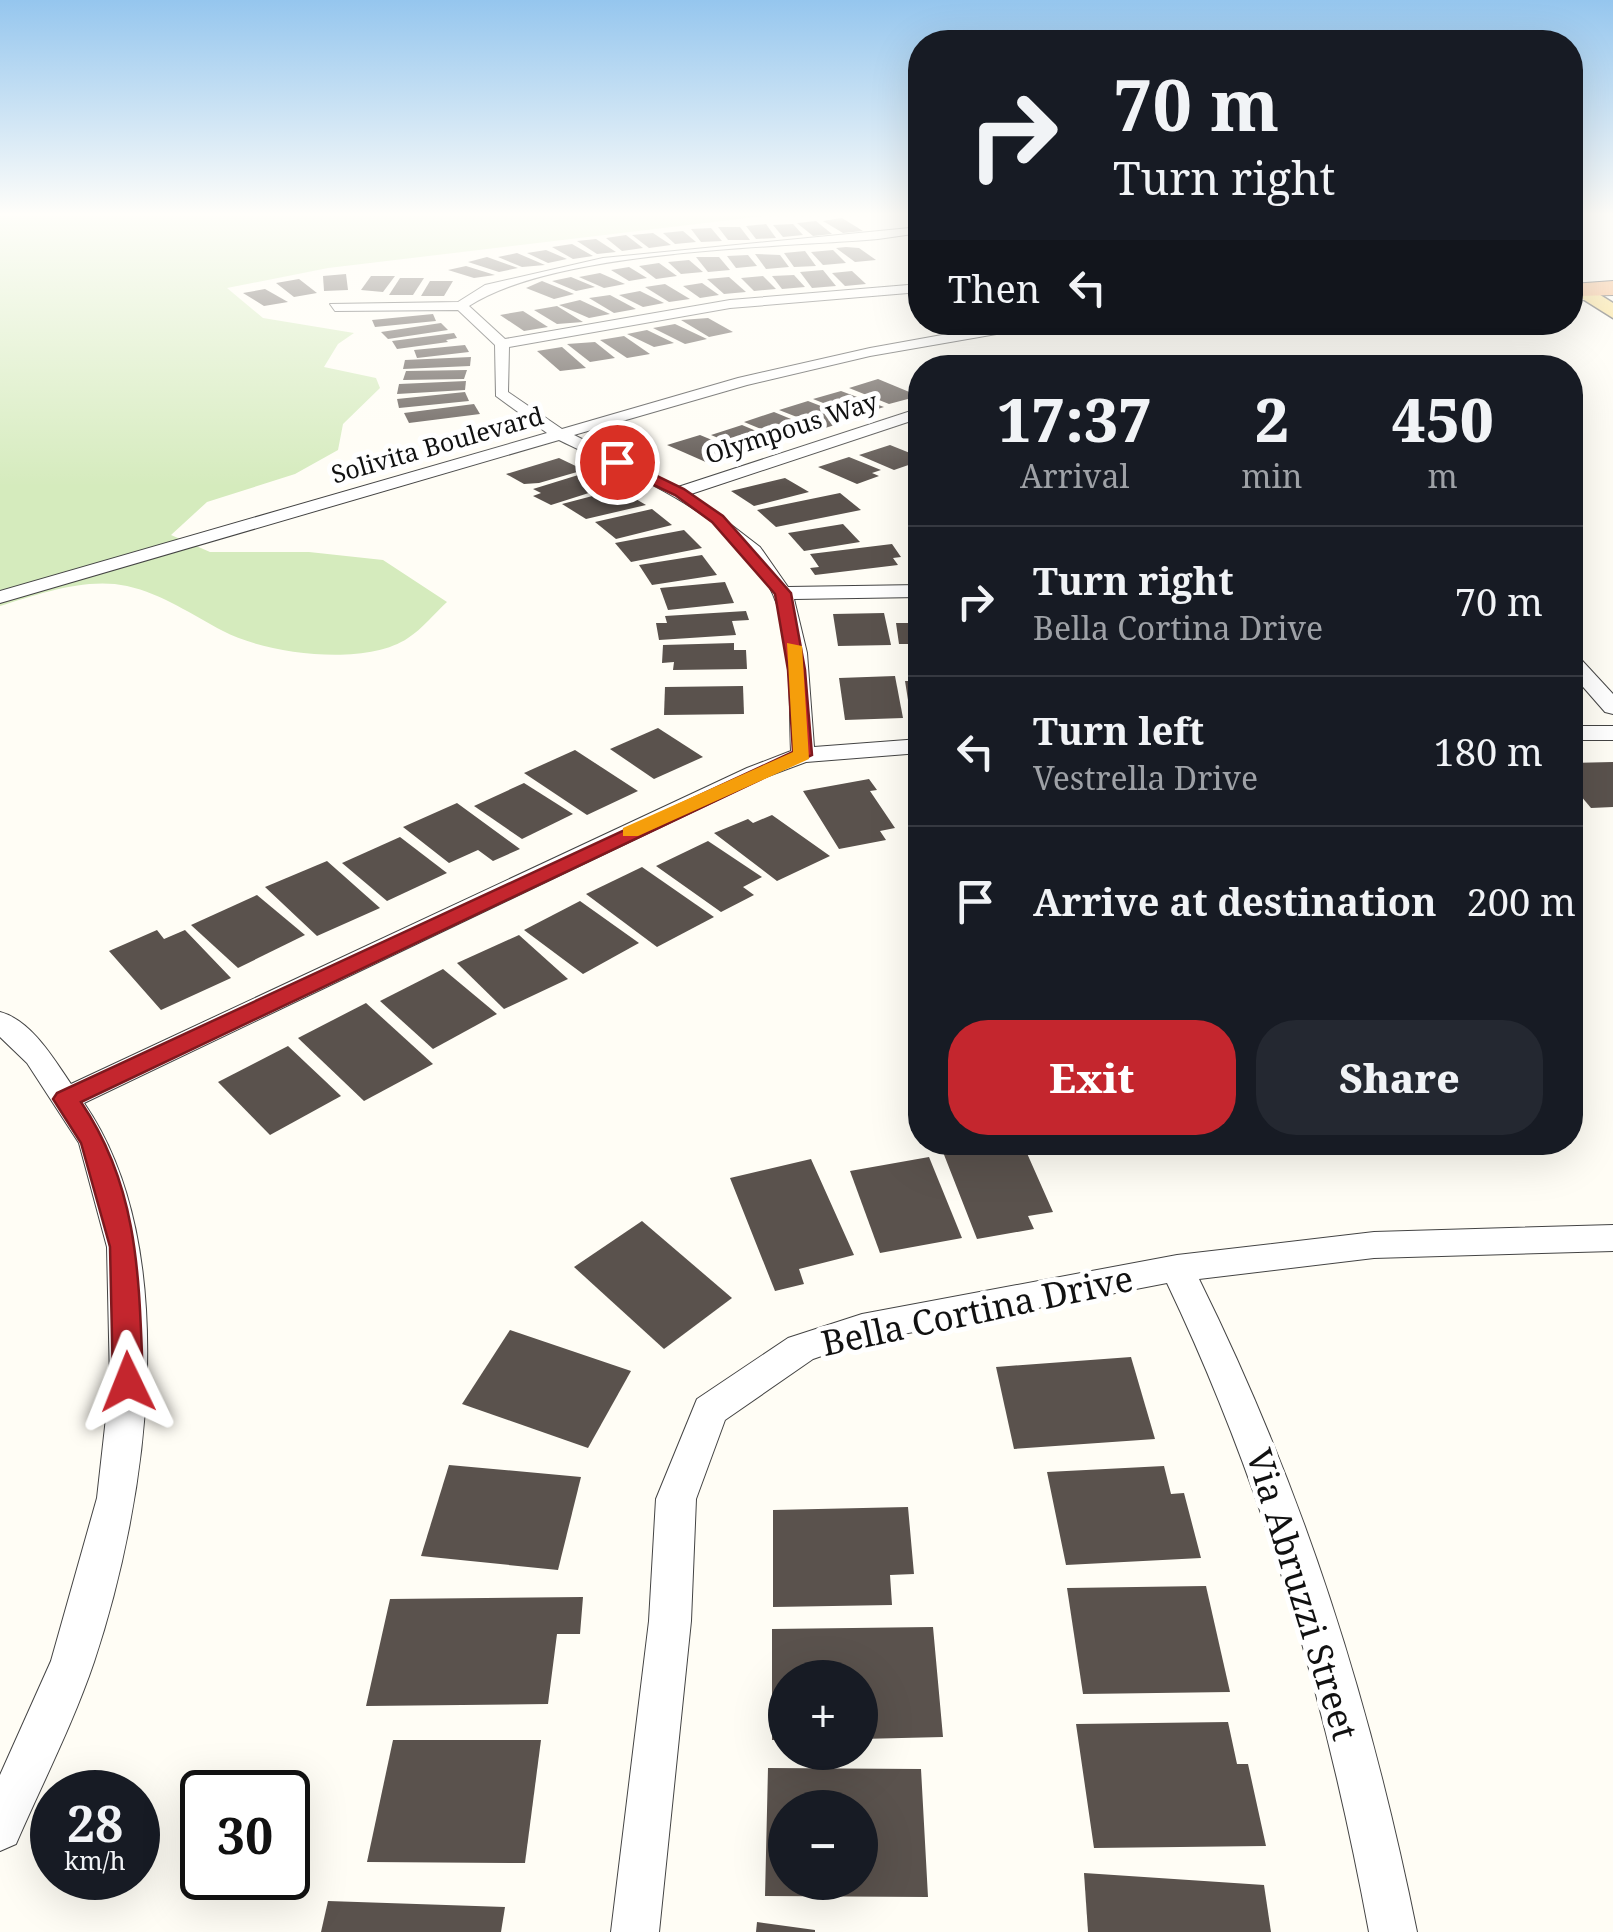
<!DOCTYPE html>
<html lang="en">
<head>
<meta charset="utf-8">
<style>
	:root { --surface:#171b24; --page:#242831; --text:#f1f3f6; --muted:#9ea1a6; --line:#363941; --accent:#c4262e }
	body { margin:0; font-family:"Noto Serif",serif; background:var(--page); color:var(--text); height:100vh; display:flex; flex-direction:column; font-size:38px; white-space:nowrap }
	* { box-sizing:border-box; margin:0 }
	p { font-size:32px; color:var(--muted) }
	.icon { flex:none; width:55px; height:55px; fill:none; stroke:currentColor; stroke-width:2; stroke-linecap:round; stroke-linejoin:round }
	.map { position:relative; flex:1; overflow:hidden }
	.drawer { position:absolute; left:908px; top:355px; width:675px; height:800px; display:flex; flex-direction:column; background:var(--surface); border-radius:40px; box-shadow:0 10px 40px #0002 }
	.drawer>* { flex:none }
	.top-card { position:absolute; left:908px; top:30px; width:675px; height:305px; border-radius:40px; box-shadow:0 10px 40px #0002; background:#171b24; color:var(--text); overflow:hidden }
	.controls { position:absolute; left:768px; top:1660px; display:grid; gap:20px }
	.controls a { display:grid; place-items:center; width:110px; height:110px; border-radius:50%; background:var(--surface); box-shadow:0 10px 40px #0002; font-size:50px }
	.speed { position:absolute; left:30px; top:1770px; display:flex; gap:20px; font-size:50px; font-weight:700; text-align:center }
	.speed>* { display:grid; place-content:center; width:130px; height:130px; border-radius:50%; background:var(--surface); box-shadow:0 10px 40px #0002; line-height:1 }
	.speed small { font-size:25px; font-weight:400 }
	.speed .limit { border:5px solid #111; border-radius:15px; background:#fff; color:#111 }
	.pin { position:absolute; display:grid; place-items:center; width:85px; height:85px; color:#fff; margin:-42px; border:5px solid #fff; border-radius:50%; box-shadow:0 2px 10px #0007 }
	.me { position:absolute; width:110px; margin:-55px; rotate:358deg; stroke-linejoin:round; filter:drop-shadow(0 0 8px #0008) }
	.turn { display:flex; align-items:center; gap:35px; height:210px; padding:0 40px; font-size:45px }
	.turn .icon { width:130px; height:130px; stroke-width:2.5 }
	.turn b { display:block; font-size:70px; line-height:85px }
	.then { display:flex; align-items:center; height:95px; padding:0 40px; background:#0003; gap:20px; font-size:38px }
	.eta { display:flex; justify-content:space-evenly; align-items:center; height:170px; text-align:center }
	.eta b { font-size:60px; font-weight:800; line-height:70px }
	.cta { display:flex; gap:20px; margin-top:auto; padding:20px 40px }
	.cta a { flex:1; height:115px; border-radius:40px; background:var(--accent); color:#fff; font-size:40px; font-weight:800; line-height:115px; text-align:center }
	.cta a+a { background:var(--page); color:var(--text) }
	ul { padding:0; list-style:none }
	li { display:flex; align-items:center; gap:30px; height:150px; padding:0 40px; border-top:2px solid var(--line) }
	li div { flex:1 }
	li b { display:block; font-size:38px }
	li em { font-style:normal }
	.map>svg:first-child { display:block }
</style>
</head>
<body>
<div class="map">
<svg width="1613" height="1932" viewBox="0 0 1613 1932">
	<rect width="100%" height="100%" fill="#fffdf5"/>
	<path fill="#d5ebbd" d="M0 216H764L328 268 227 288 263 318 354 333 338 344 324 367 376 378 380 388 343 424 338 450 295 474 207 502 171 535 210 552H309L383 560 447 602C435 613 422 629 408 638 366 667 266 654 223 631 192 615 163 594 127 586 86 577 39 594 0 606Z"/>
	<g fill="#5a524d" fill-rule="evenodd">
		<path d="M842 218 863 231 843 233 823 221Z"/>
		<path d="M816 221 832 234 813 236 797 223Z"/>
		<path d="M766 224 776 238 756 239 746 226Z"/>
		<path d="M793 224 803 235 783 237 773 225Z"/>
		<path d="M718 227H740L750 240H728Z"/>
		<path d="M711 228 722 241 701 242 691 229Z"/>
		<path d="M683 231 696 242 675 244 663 233Z"/>
		<path d="M653 233 671 245 649 248 632 235Z"/>
		<path d="M626 235 643 248 622 251 606 238Z"/>
		<path d="M596 239 616 252 597 254 577 241Z"/>
		<path d="M572 244 593 256 573 259 552 247Z"/>
		<path d="M846 247 859 248 876 260 855 262 836 248Z"/>
		<path d="M546 250 567 259 548 263 527 253Z"/>
		<path d="M833 250 846 263 823 265 811 252Z"/>
		<path d="M805 251 816 266 794 267 784 253Z"/>
		<path d="M517 253 545 265 522 267 498 257Z"/>
		<path d="M755 254 780 255 789 267 766 269Z"/>
		<path d="M748 255 757 266 736 268 727 256Z"/>
		<path d="M487 257 518 268 499 272 468 262Z"/>
		<path d="M696 257H719L730 270 708 272Z"/>
		<path d="M689 260 703 272 681 274 668 262Z"/>
		<path d="M659 263 677 276 656 279 639 266Z"/>
		<path d="M466 266 495 275 474 278 448 270Z"/>
		<path d="M629 267 647 278 629 281 611 270Z"/>
		<path d="M823 270 836 286 812 288 800 272Z"/>
		<path d="M852 271 866 284 845 286 832 273Z"/>
		<path d="M600 273 625 284 604 288 579 277Z"/>
		<path d="M346 274 348 290 324 291 323 276Z"/>
		<path d="M794 275 805 287 782 289 772 276Z"/>
		<path d="M371 276H395L383 292 361 290Z"/>
		<path d="M763 276 776 289 754 291 741 278Z"/>
		<path d="M571 277 595 287 576 291 552 281Z"/>
		<path d="M729 277 746 292 724 294 707 279Z"/>
		<path d="M400 278H424L413 295H389Z"/>
		<path d="M299 279 317 293 294 297 276 283Z"/>
		<path d="M430 281H453L444 296H421Z"/>
		<path d="M542 281 574 294 554 299 526 288Z"/>
		<path d="M702 283 719 295 700 298 683 286Z"/>
		<path d="M665 284 690 299 669 302 645 287Z"/>
		<path d="M265 289 288 302 264 306 243 293Z"/>
		<path d="M640 291 664 303 643 307 619 295Z"/>
		<path d="M610 295 636 309 614 313 589 298Z"/>
		<path d="M580 300 610 314 589 318 559 305Z"/>
		<path d="M557 306 583 322 557 324 534 310Z"/>
		<path d="M523 311 548 327 524 331 500 315Z"/>
		<path d="M433 314 436 321 375 327 372 320Z"/>
		<path d="M708 318 733 332 709 337 681 320Z"/>
		<path d="M441 323 448 330 388 339 381 332Z"/>
		<path d="M675 324 707 339 685 344 653 328Z"/>
		<path d="M647 330 674 343 654 347 627 334Z"/>
		<path d="M454 333 457 338 446 340 448 342 397 349 392 341Z"/>
		<path d="M624 336 650 354 627 358 600 340Z"/>
		<path d="M595 342 615 358 590 362 567 344Z"/>
		<path d="M465 345 469 352 417 358 414 350Z"/>
		<path d="M562 347 586 368 560 371 537 351Z"/>
		<path d="M471 357 470 366 403 369 405 360Z"/>
		<path d="M467 370 464 379 403 380 406 371Z"/>
		<path d="M878 379 919 396 889 404 849 388Z"/>
		<path d="M466 381 465 390 397 394 399 384Z"/>
		<path d="M841 391 884 407 856 416 813 399Z"/>
		<path d="M465 392 469 401 399 408 397 399Z"/>
		<path d="M808 401 844 415 828 420 838 424 825 428 779 410Z"/>
		<path d="M474 404 480 414 409 423 404 413Z"/>
		<path d="M774 412 808 426 785 439 744 422Z"/>
		<path d="M742 425 778 440 747 450 711 435Z"/>
		<path d="M700 435 741 452 708 463 667 445Z"/>
		<path d="M890 445 920 457V461L894 470 859 455Z"/>
		<path d="M849 457 881 470 872 473 879 476 857 484 818 467Z"/>
		<path d="M559 458 584 470 539 483 524 484 506 474Z"/>
		<path d="M588 472 614 485 551 505 533 496 541 493 533 489Z"/>
		<path d="M785 478 809 492 754 506 731 491Z"/>
		<path d="M619 489 646 505 586 519 562 504Z"/>
		<path d="M840 493 861 510 776 527 757 510Z"/>
		<path d="M652 509 672 525 616 539 595 522Z"/>
		<path d="M843 524 860 542 804 551 788 533Z"/>
		<path d="M684 530 702 548 631 562 615 543Z"/>
		<path d="M892 544 901 557 893 558 898 565 815 575 810 568 819 567 810 554Z"/>
		<path d="M702 555 717 575 652 585 639 565Z"/>
		<path d="M725 582 734 603 668 610 660 588Z"/>
		<path d="M746 611 749 620 732 621 736 635 659 640 656 623H667L665 616Z"/>
		<path d="M912 611H920V644H899L896 623H914Z"/>
		<path d="M884 613 891 645 838 646 833 614Z"/>
		<path d="M734 643V650H746L747 669 673 670 674 662 662 663 663 645Z"/>
		<path d="M895 676 903 718 845 720 839 678Z"/>
		<path d="M905 681H920V719H911Z"/>
		<path d="M743 686 744 714 664 715 665 687Z"/>
		<path d="M658 728 703 757 654 779 610 749Z"/>
		<path d="M575 750 638 791 587 815 524 773Z"/>
		<path d="M1613 762V807L1591 808 1570 783V763Z"/>
		<path d="M869 779 877 790 870 791 895 828 880 831 886 840 839 849 803 791Z"/>
		<path d="M524 783 573 814 522 839 474 806Z"/>
		<path d="M908 783H920V829L918 830Z"/>
		<path d="M457 803 520 849 493 861 478 850 449 863 403 827Z"/>
		<path d="M772 815 830 856 777 881 714 833 748 819 753 823Z"/>
		<path d="M400 837 447 873 387 901 342 863Z"/>
		<path d="M708 841 762 877 743 887 754 895 721 912 656 866Z"/>
		<path d="M327 861 380 908 317 936 265 887Z"/>
		<path d="M642 867 714 917 657 947 586 894Z"/>
		<path d="M257 895 305 935 238 968 191 925Z"/>
		<path d="M580 901 639 943 583 974 524 930Z"/>
		<path d="M157 930 164 939 185 930 231 978 161 1010 109 951Z"/>
		<path d="M519 935 568 979 504 1009 457 963Z"/>
		<path d="M443 969 497 1014 433 1049 380 1001Z"/>
		<path d="M366 1003 433 1064 364 1101 298 1038Z"/>
		<path d="M288 1046 341 1096 270 1135 218 1082Z"/>
		<path d="M968 1142H1022L1053 1212 1028 1216 1034 1229 977 1239 941 1147Z"/>
		<path d="M929 1157 962 1238 880 1253 850 1171Z"/>
		<path d="M811 1159 854 1255 799 1269 804 1284 775 1291 730 1178Z"/>
		<path d="M642 1221 732 1298 664 1349 574 1267Z"/>
		<path d="M510 1330 631 1371 588 1448 462 1404Z"/>
		<path d="M1131 1357 1155 1439 1014 1449 996 1367Z"/>
		<path d="M449 1465 581 1477 558 1570 421 1556Z"/>
		<path d="M1164 1466 1171 1494 1184 1493 1201 1558 1066 1565 1047 1472Z"/>
		<path d="M908 1507 914 1574 890 1575 892 1605 773 1607V1510Z"/>
		<path d="M1206 1586 1230 1692 1083 1694 1067 1588Z"/>
		<path d="M583 1597 580 1634H557L548 1704 366 1706 390 1599Z"/>
		<path d="M933 1627 943 1737 860 1739V1678H785V1740H772V1629Z"/>
		<path d="M1228 1722 1237 1764H1248L1266 1846 1094 1848 1076 1724Z"/>
		<path d="M393 1740H541L525 1863 367 1862Z"/>
		<path d="M768 1768 921 1769 928 1897 765 1896ZM785 1808H860V1882H785Z"/>
		<path d="M1084 1873 1264 1885 1271 1932H1088Z"/>
		<path d="M328 1901 505 1907 501 1932H321Z"/>
		<path d="M757 1922 815 1930V1932H756Z"/>
	</g>
	<g fill="none" stroke-linecap="round" stroke-linejoin="round">
		<defs>
			<g id="street">
				<path d="M920 227V233L878 239C771 248 556 250 469 306L505 339 730 300 920 284V292L730 308 509 347 508 392 562 429 738 378 870 348 1014 322H1161L1019 330 870 356 747 385 574 435 678 487 920 408V418L691 494 760 547 788 587 920 585V597L794 599 807 653 814 747 920 739V753L806 762 763 778 84 1103C185 1249 147 1503 94 1662 73 1724 42 1784 16 1844L0 1851V1775L51 1661 97 1498 110 1382 107 1247 79 1143 27 1063 0 1037V1012C31 1020 54 1059 71 1084L747 768 791 751C789 706 792 659 780 614 754 519 638 479 559 440L0 603V591L547 433 496 396 495 345 458 310 335 311 330 304 458 302 485 285 603 258Z"/>
				<path d="M1570 294 1598 298 1570 302Z"/>
				<path d="M1570 653 1577 655 1613 694V714L1605 712 1570 672Z"/>
				<rect x="1570" y="726" width="43" height="14"/>
				<path d="M1613 1225V1251L1374 1258 1199 1279C1304 1491 1370 1700 1417 1932H1369C1327 1706 1266 1491 1167 1283L862 1342 813 1359 725 1420 696 1499 691 1621 659 1932H611L649 1621 656 1499 697 1399 788 1338 862 1314 1177 1255 1374 1232Z"/>
			</g>
			<path id="primary" d="M1570 276 1613 303V318L1570 291Z"/>
			<path id="highway" d="M1613 281V295L1580 296 1570 291 1572 284Z"/>
		</defs>
		<use href="#street" stroke="#444" stroke-width="2"/>
		<use href="#primary" stroke="#222" stroke-width="3"/>
		<use href="#highway" stroke="#222" stroke-width="2"/>
		<use href="#street" fill="#fff" fill-rule="evenodd"/>
		<use href="#primary" fill="#f9d66b" fill-rule="evenodd"/>
		<use href="#highway" fill="#f5a25d" fill-rule="evenodd"/>
	</g>
	<linearGradient id="sky" x2="0" y2="1"><stop stop-color="#95c6ee"/><stop offset="0.44" stop-color="#fffefa"/><stop offset="1" stop-color="#fffefa" stop-opacity="0"/></linearGradient>
	<rect width="1613" height="487" fill="url(#sky)"/>
	<path fill="#c4262e" stroke="#7f191e" stroke-width="2.5" d="M612 459H622L684 489 723 516 791 593 805 670 812 755 81 1102C140 1189 139 1281 143 1382L138 1391 128 1395 117 1391 113 1382 110 1247 81 1143 53 1099 57 1093 793 752 788 670 775 594 712 522 675 495 612 465Z"/>
	<path fill="#f59e0b" d="M787 643 802 646 809 759 638 836H623V828L793 752Z"/>
	<g text-anchor="middle" dominant-baseline="central" stroke-width="10" stroke-linejoin="round" paint-order="stroke">
		<g font-size="25" fill="#111" stroke="#fff">
			<text transform="translate(791 427) rotate(-18)">Olympous Way</text>
			<text transform="translate(437 444) rotate(-16)">Solivita Boulevard</text>
		</g>
		<g font-size="35" fill="#111" stroke="#fff">
			<text transform="translate(977 1310) rotate(-12)">Bella Cortina Drive</text>
			<text transform="translate(1303 1594) rotate(73)">Via Abruzzi Street</text>
		</g>
	</g>
</svg>
<div class="controls">
<a>+</a>
<a>−</a>
</div>
<div class="speed"><div>28<small>km/h</small></div><div class="limit">30</div></div>
<div class="pin" style="left:617px;top:462px;background:#d93025"><svg class="icon" aria-label="arrive" viewBox="0 0 24 24"><path d="M6 21V4h12l-3 4 3 4H6"/></svg></div>
<svg class="me" style="left:128px;top:1382px" viewBox="-20 -20 40 40"><path d="M0-17L14 15 0 8-14 15z" fill="#c4262e" stroke="#fff" stroke-width="4"/></svg>
<div class="top-card">
<div class="turn"><svg class="icon" aria-label="right" viewBox="0 0 24 24"><path d="M7 20v-9h11M14 6l5 5-5 5"/></svg><div><b>70 m</b>Turn right</div></div>
<div class="then">Then<svg class="icon" aria-label="left" viewBox="0 0 24 24"><path d="M17 20v-9H6M10 6l-5 5 5 5"/></svg></div>
</div>
<section class="drawer">
<div class="eta">
<div><b>17:37</b><p>Arrival</p></div>
<div><b>2</b><p>min</p></div>
<div><b>450</b><p>m</p></div>
</div>
<ul>
<li><svg class="icon" aria-label="right" viewBox="0 0 24 24"><path d="M7 20v-9h11M14 6l5 5-5 5"/></svg><div><b>Turn right</b><p>Bella Cortina Drive</p></div><em>70 m</em></li>
<li><svg class="icon" aria-label="left" viewBox="0 0 24 24"><path d="M17 20v-9H6M10 6l-5 5 5 5"/></svg><div><b>Turn left</b><p>Vestrella Drive</p></div><em>180 m</em></li>
<li><svg class="icon" aria-label="arrive" viewBox="0 0 24 24"><path d="M6 21V4h12l-3 4 3 4H6"/></svg><div><b>Arrive at destination</b></div><em>200 m</em></li>
</ul>
<div class="cta"><a>Exit</a><a>Share</a></div>
</section>
</div>
</body>
</html>
